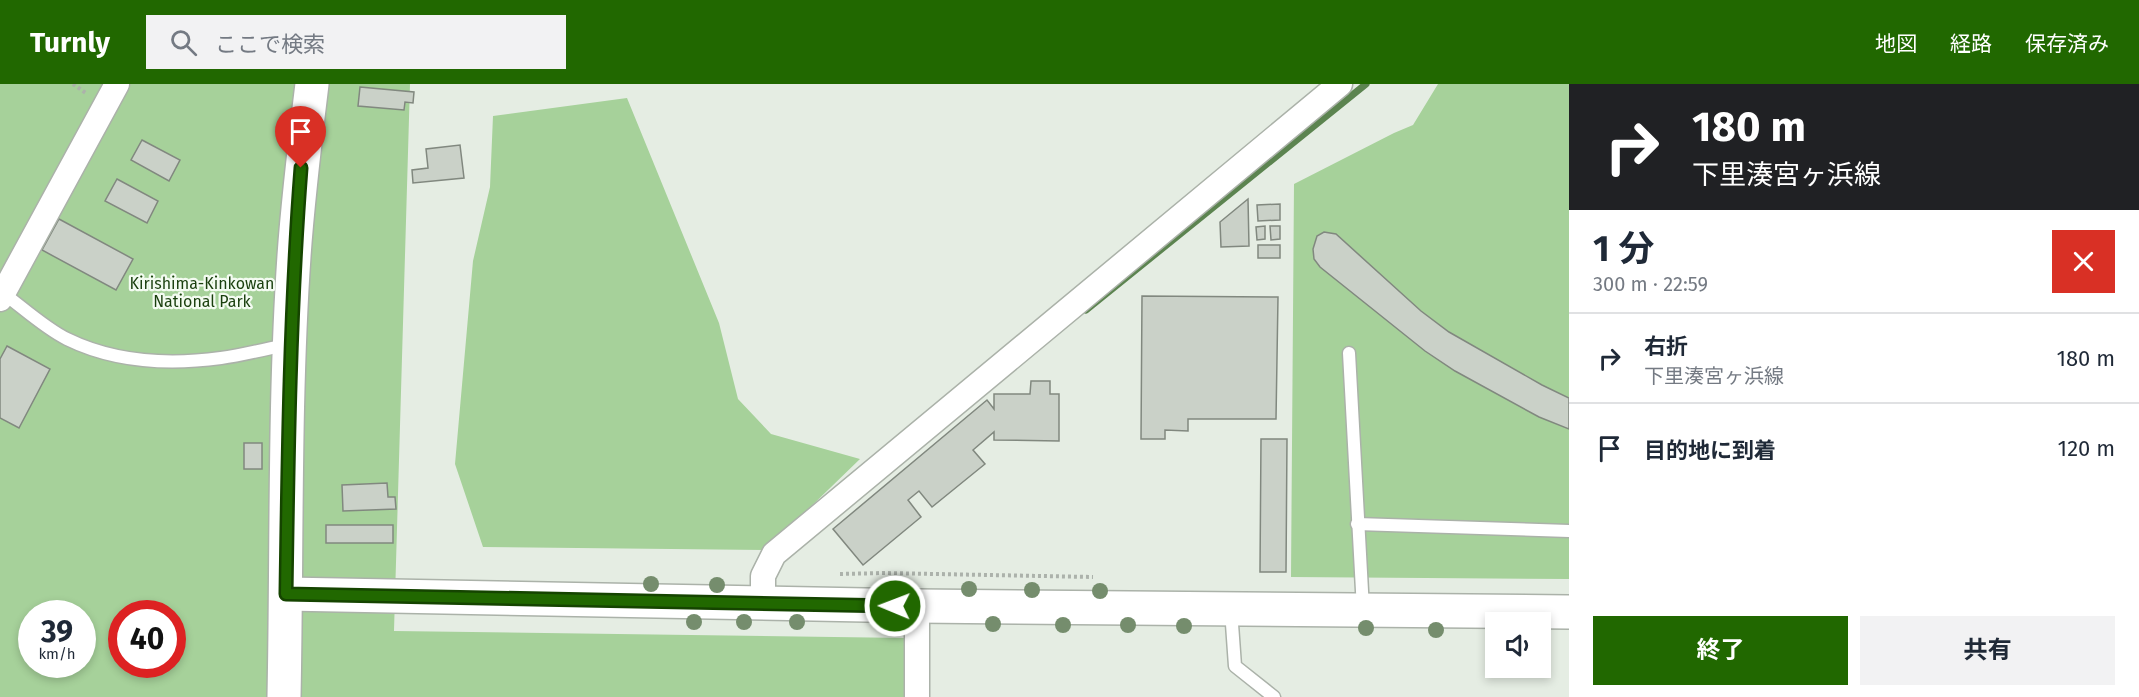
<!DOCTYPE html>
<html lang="ja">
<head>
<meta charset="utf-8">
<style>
	:root { --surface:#fff; --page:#f2f2f3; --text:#1f2937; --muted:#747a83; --line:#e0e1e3; --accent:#216800 }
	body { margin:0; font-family:"Fira Sans","Noto Sans JP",sans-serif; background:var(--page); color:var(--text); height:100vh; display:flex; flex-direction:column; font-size:22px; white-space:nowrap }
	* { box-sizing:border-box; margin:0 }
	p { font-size:20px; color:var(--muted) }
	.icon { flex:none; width:33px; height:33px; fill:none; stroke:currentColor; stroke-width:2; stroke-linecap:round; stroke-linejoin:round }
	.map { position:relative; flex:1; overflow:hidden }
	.sheet { display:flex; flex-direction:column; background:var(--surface); width:570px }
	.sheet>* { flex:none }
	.guide { background:#202124; color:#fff; overflow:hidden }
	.fabs { position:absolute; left:1485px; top:528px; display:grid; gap:12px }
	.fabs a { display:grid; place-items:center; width:66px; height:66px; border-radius:0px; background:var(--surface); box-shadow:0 3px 9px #0003; font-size:30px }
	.speed { position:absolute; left:18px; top:516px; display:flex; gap:12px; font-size:30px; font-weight:700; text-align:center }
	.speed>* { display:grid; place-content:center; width:78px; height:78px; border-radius:50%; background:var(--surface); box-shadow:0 3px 9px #0003; line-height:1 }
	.speed small { font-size:15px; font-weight:400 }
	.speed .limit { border:9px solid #d22; background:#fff; color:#111 }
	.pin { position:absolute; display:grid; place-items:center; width:51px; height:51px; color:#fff; margin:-62px -26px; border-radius:50% 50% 50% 0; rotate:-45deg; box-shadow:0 0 6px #0007 }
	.pin .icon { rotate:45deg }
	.me { position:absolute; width:66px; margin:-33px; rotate:271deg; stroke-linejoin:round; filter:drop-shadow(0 0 4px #0008) }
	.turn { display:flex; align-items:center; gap:21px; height:126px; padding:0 24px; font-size:27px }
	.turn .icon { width:78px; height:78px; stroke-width:2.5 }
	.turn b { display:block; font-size:42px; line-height:51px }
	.round { display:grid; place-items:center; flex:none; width:63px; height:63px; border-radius:0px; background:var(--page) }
	.headline { display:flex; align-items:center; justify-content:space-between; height:102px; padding:0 24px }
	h1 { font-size:36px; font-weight:700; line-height:45px }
	.action { display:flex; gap:12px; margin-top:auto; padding:12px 24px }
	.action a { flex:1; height:69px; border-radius:0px; background:var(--accent); color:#fff; font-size:24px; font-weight:700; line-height:69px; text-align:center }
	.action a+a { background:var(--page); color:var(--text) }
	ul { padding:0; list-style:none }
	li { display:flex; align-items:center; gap:18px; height:90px; padding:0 24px; border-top:2px solid var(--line) }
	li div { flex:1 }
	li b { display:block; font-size:22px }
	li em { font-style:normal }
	header { display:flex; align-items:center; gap:36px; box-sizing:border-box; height:84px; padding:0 30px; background:var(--accent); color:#fff }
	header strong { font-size:28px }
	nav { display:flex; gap:33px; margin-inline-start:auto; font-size:21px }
	.search { width:420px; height:54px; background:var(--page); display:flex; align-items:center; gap:15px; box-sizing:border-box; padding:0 21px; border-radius:0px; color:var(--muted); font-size:22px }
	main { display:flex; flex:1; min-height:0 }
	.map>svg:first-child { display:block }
</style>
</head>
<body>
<header>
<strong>Turnly</strong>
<div class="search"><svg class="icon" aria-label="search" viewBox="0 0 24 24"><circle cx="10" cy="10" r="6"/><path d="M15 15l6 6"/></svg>ここで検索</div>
<nav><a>地図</a><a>経路</a><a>保存済み</a></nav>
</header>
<main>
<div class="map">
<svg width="1569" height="613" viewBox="0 0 1569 613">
	<rect width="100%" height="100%" fill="#e5ede3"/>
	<g fill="#a6d19a" fill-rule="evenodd">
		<path d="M0 0H410L394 547 906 554 905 613H0ZM32 530H82V580H32ZM122 530H172V580H122Z"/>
		<path d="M1438 0H1569V495L1291 493 1294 100 1394 49 1413 41Z"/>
		<path d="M627 14 719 239 738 315 771 350 860 375 766 466 483 463 455 380 473 177 490 103 493 32Z"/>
	</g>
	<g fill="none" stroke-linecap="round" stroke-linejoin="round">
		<path stroke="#5c8450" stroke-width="7" d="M1086 226 1366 0"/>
	</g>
	<g fill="#cad1c8" stroke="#81887f" stroke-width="1.5">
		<path d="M360 3 414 8 413 19 405 18 404 26 358 22Z"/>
		<path d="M142 56 180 76 169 97 131 76Z"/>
		<path d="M460 61 464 94 413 99 412 86 428 84 426 65Z"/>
		<path d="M117 95 158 117 147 139 105 117Z"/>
		<path d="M1248 115 1249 162 1221 163 1220 138Z"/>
		<path d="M1280 120V136L1258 137 1257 121Z"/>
		<path d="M59 135 133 175 116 206 42 166Z"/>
		<path d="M1265 142V155L1257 156 1256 143Z"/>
		<path d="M1270 142H1280V155L1271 156Z"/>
		<path d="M1324 148 1336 150 1421 227 1449 248 1542 301 1569 314V345L1539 333 1455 287 1425 267 1320 183 1314 175 1313 165 1317 152Z"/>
		<rect x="1258" y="161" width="22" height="13"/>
		<path d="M1142 212 1278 213 1276 335H1188V347L1165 346V355H1141Z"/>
		<path d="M7 262 50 285 19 344 0 334V275Z"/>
		<path d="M1031 297H1050V310H1059V357L994 356V348L973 366 985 380 932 423 919 407 908 416 921 433 863 481 833 445 987 316 994 325V310H1030Z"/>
		<path d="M1261 355H1287L1286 488H1260Z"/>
		<rect x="244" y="359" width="18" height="26"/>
		<path d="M387 399 388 413H395L396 425 343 427 342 401Z"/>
		<rect x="326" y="441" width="67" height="18"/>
	</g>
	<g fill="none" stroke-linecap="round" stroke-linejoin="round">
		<defs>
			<g id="lane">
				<path d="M3 209C22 223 46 245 67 255 114 278 169 281 221 274 244 271 266 265 289 260"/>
				<path d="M1349 269 1363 525"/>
				<path d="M1357 440 1569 447"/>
				<path d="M1231 526 1235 582 1274 613"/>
			</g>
			<g id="street">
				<path d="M0 215 117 0"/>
				<path d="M763 519V492L774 470 1340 0"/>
				<path d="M917 522V613"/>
			</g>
			<g id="secondary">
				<path d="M286 510 917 522 1569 528"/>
				<path d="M284 613C287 466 284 318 294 172 298 114 305 57 312 0"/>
			</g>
		</defs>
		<use href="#lane" stroke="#abb2a9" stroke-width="15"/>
		<use href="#street" stroke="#abb2a9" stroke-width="27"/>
		<use href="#secondary" stroke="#abb2a9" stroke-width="36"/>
		<g stroke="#acb2ab" stroke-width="4" stroke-dasharray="3 3" stroke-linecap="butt">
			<path d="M73 0 87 10"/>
			<path d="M840 490 884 489 1093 493"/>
		</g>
		<use href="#lane" stroke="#fff" stroke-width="12"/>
		<use href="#street" stroke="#fff" stroke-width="24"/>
		<use href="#secondary" stroke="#fff" stroke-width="33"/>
	</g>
	<g fill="#758d6d">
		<circle cx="651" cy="500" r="8"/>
		<circle cx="717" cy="501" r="8"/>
		<circle cx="894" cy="504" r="8"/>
		<circle cx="969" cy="505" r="8"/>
		<circle cx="1032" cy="506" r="8"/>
		<circle cx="1100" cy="507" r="8"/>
		<circle cx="694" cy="538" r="8"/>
		<circle cx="744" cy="538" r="8"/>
		<circle cx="797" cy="538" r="8"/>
		<circle cx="993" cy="540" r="8"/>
		<circle cx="1063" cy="541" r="8"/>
		<circle cx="1128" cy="541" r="8"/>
		<circle cx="1184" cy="542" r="8"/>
		<circle cx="1366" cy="544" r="8"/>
		<circle cx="1436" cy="546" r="8"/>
	</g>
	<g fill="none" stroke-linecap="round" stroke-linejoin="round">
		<defs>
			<path id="route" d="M301 84C290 226 288 368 286 510L895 522"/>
		</defs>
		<use href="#route" stroke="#154400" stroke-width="15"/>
		<use href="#route" stroke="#216800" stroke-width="10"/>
	</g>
	<g text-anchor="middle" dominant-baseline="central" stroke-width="4.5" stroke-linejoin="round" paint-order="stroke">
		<g font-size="16" fill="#193f0d" stroke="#f3fbf1">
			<text x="202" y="199">Kirishima-Kinkowan<tspan x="202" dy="18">National Park</tspan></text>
		</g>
	</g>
</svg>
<div class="fabs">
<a><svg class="icon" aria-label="sound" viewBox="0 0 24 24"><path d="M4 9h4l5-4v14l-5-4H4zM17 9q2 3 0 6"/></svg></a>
</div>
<div class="speed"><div>39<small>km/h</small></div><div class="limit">40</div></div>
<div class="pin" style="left:301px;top:84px;background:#d93025"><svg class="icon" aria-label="arrive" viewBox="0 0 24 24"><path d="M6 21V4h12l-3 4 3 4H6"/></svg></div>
<svg class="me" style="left:895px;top:522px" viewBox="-20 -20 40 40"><circle r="17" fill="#216800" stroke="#fff" stroke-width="3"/><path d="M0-11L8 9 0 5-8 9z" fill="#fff"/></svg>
</div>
<section class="sheet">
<div class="guide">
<div class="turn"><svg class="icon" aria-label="right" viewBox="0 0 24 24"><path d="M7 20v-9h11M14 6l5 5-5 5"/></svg><div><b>180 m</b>下里湊宮ヶ浜線</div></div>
</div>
<div class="headline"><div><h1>1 分</h1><p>300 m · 22:59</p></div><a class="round" style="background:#d93025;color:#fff"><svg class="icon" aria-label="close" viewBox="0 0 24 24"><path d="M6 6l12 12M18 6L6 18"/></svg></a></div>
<ul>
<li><svg class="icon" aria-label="right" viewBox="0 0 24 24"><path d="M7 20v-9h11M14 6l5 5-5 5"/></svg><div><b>右折</b><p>下里湊宮ヶ浜線</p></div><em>180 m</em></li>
<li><svg class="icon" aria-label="arrive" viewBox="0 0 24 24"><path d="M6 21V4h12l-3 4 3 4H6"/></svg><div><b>目的地に到着</b></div><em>120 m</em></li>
</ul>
<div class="action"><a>終了</a><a>共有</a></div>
</section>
</main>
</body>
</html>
